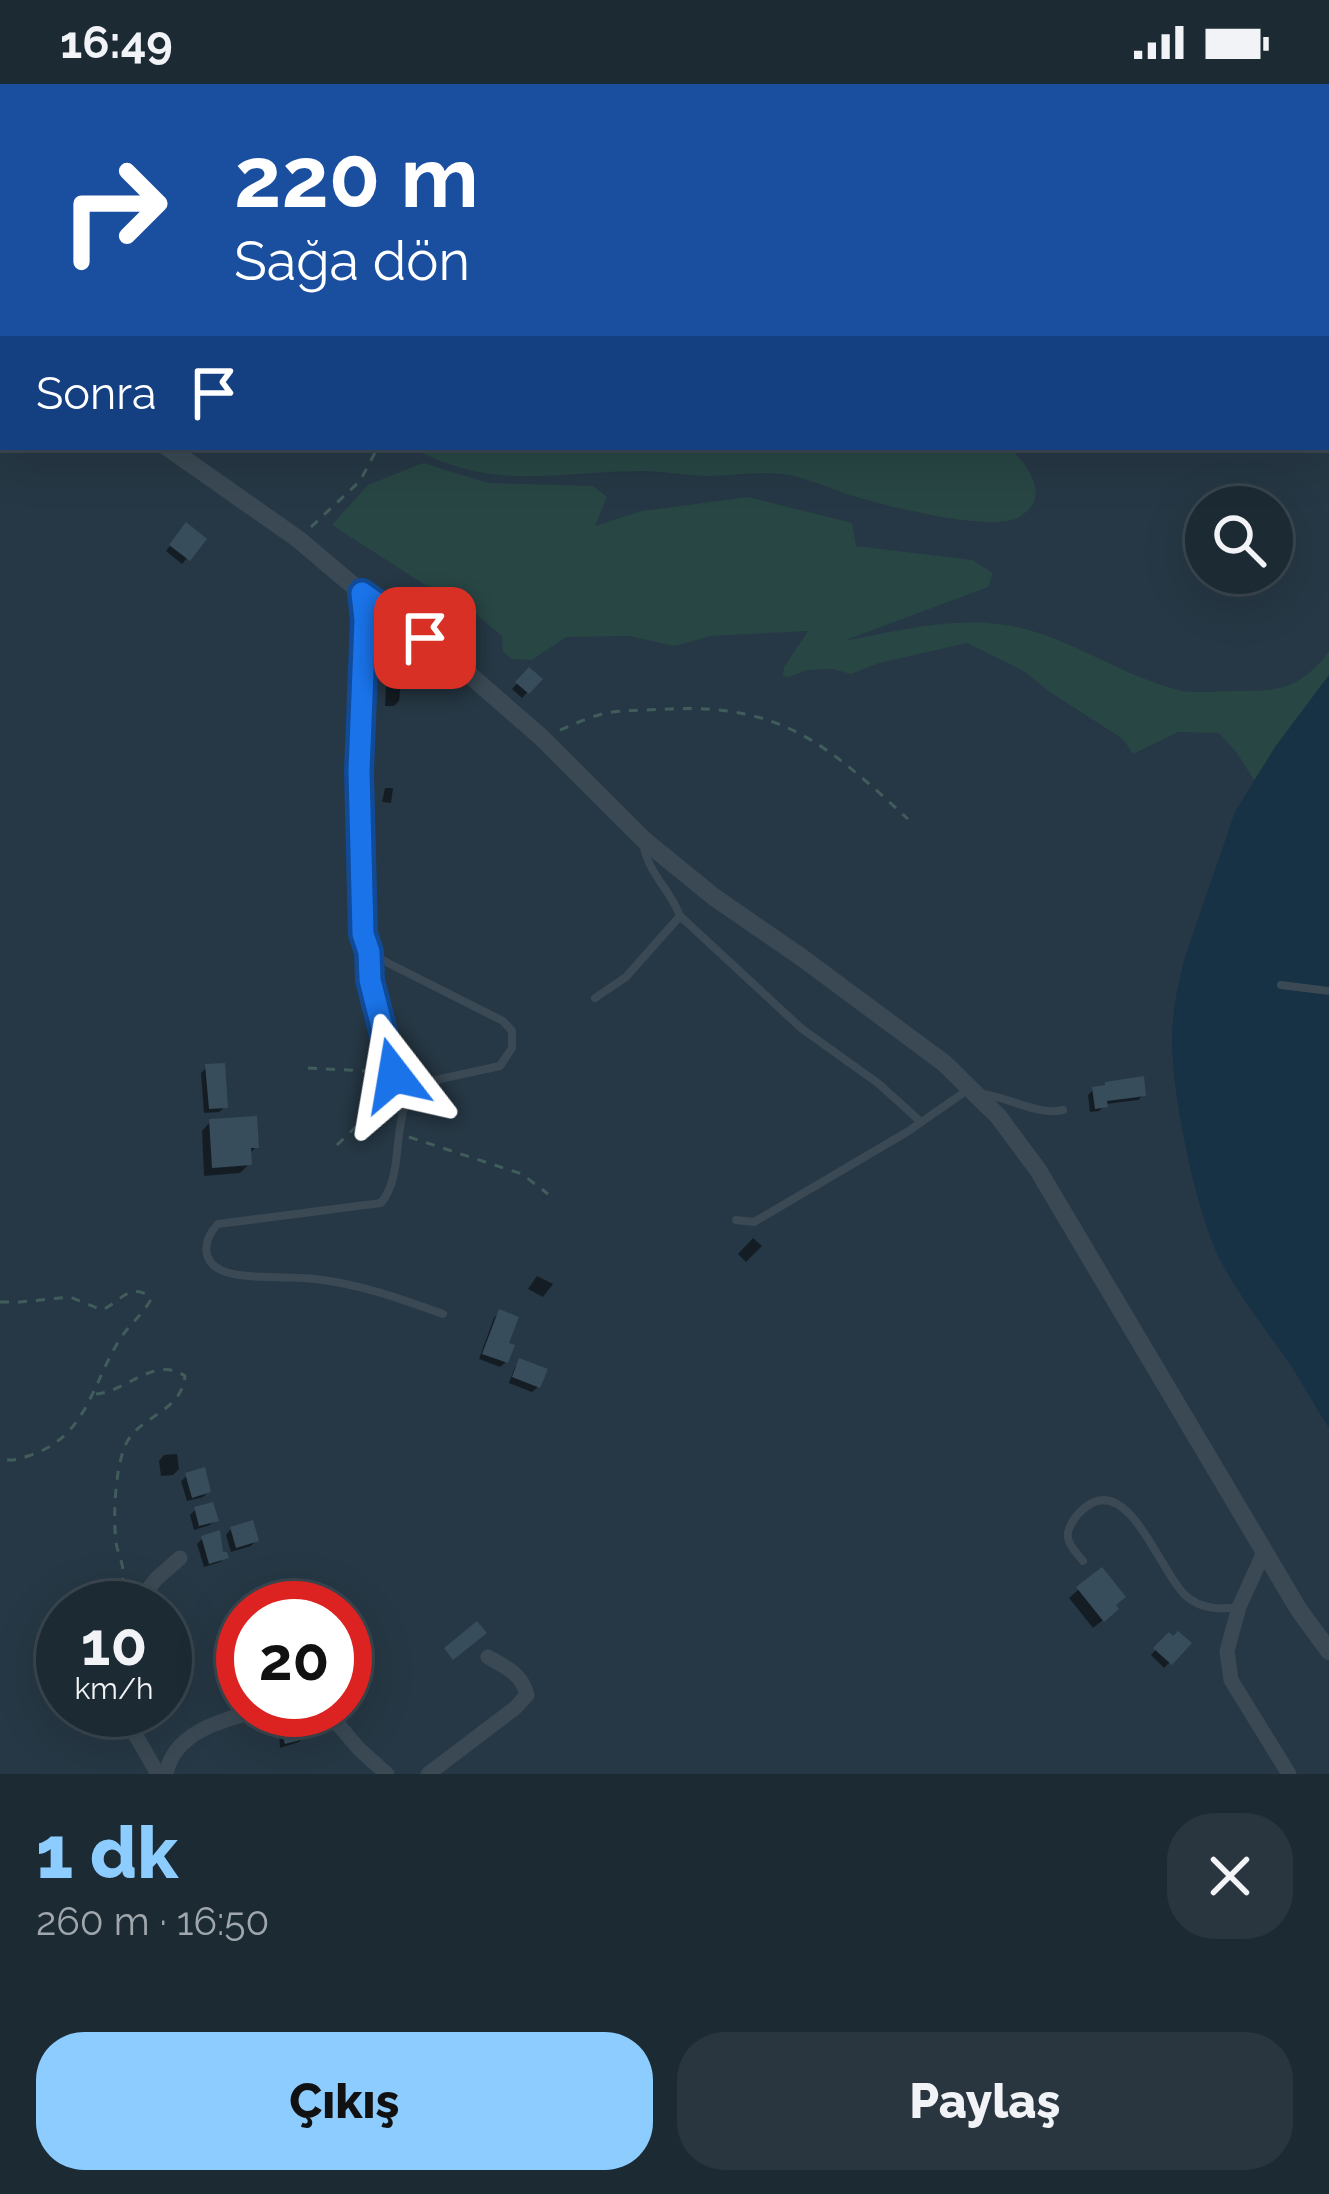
<!DOCTYPE html>
<html lang="tr">
<head>
<meta charset="utf-8">
<style>
	:root { --surface:#1c2a34; --page:#293640; --text:#f1f3f6; --muted:#a0a7ac; --line:#3a464f; --accent:#8cccfe }
	body { margin:0; font-family:Raleway,sans-serif; background:var(--page); color:var(--text); height:100vh; display:flex; flex-direction:column; font-size:45px; white-space:nowrap }
	* { box-sizing:border-box; margin:0 }
	p { font-size:39px; color:var(--muted) }
	.icon { flex:none; width:66px; height:66px; fill:none; stroke:currentColor; stroke-width:2; stroke-linecap:round; stroke-linejoin:round }
	.map { position:relative; height:1690px; overflow:hidden }
	.panel { display:flex; flex-direction:column; background:var(--surface); flex:1 }
	.panel>* { flex:none }
	.top-card { position:absolute; left:0px; top:0px; width:1329px; height:366px; box-shadow:0 12px 48px #0002,0 0 0 3px var(--line); background:#1a4fa0; color:#fff; overflow:hidden }
	.controls { position:absolute; left:1185px; top:402px; display:grid; gap:24px }
	.controls a { display:grid; place-items:center; width:108px; height:108px; border-radius:50%; background:var(--surface); box-shadow:0 12px 48px #0002,0 0 0 3px var(--line); font-size:60px }
	.speed { position:absolute; left:36px; top:1497px; display:flex; gap:24px; font-size:60px; font-weight:700; text-align:center }
	.speed>* { display:grid; place-content:center; width:156px; height:156px; border-radius:50%; background:var(--surface); box-shadow:0 12px 48px #0002,0 0 0 3px var(--line); line-height:1 }
	.speed small { font-size:30px; font-weight:400 }
	.speed .limit { border:18px solid #d22; background:#fff; color:#111 }
	.pin { position:absolute; display:grid; place-items:center; width:102px; height:102px; color:#fff; margin:-51px; border-radius:24px; box-shadow:0 6px 18px #0006 }
	.me { position:absolute; width:132px; margin:-66px; rotate:346deg; stroke-linejoin:round; filter:drop-shadow(0 0 9px #0008) }
	.turn { display:flex; align-items:center; gap:42px; height:252px; padding:0 36px; font-size:54px }
	.turn .icon { width:156px; height:156px; stroke-width:2.5 }
	.turn b { display:block; font-size:84px; line-height:102px }
	.then { display:flex; align-items:center; height:114px; padding:0 36px; background:#0003; gap:24px; font-size:45px }
	.round { display:grid; place-items:center; flex:none; width:126px; height:126px; border-radius:48px; background:var(--page) }
	.headline { display:flex; align-items:center; justify-content:space-between; height:204px; padding:0 36px }
	h1 { font-size:72px; font-weight:800; line-height:90px; color:var(--accent) }
	.cta { display:flex; gap:24px; margin-top:auto; padding:24px 36px }
	.cta a { flex:1; height:138px; border-radius:48px; background:var(--accent); color:#111; font-size:48px; font-weight:800; line-height:138px; text-align:center }
	.cta a+a { background:var(--page); color:var(--text) }
	.status { display:flex; justify-content:space-between; align-items:center; height:84px; padding:0 60px; background:var(--surface); direction:ltr }
	.status svg { height:33px; fill:currentColor }
	.map>svg:first-child { display:block }
</style>
</head>
<body>
<div class="status"><b>16:49</b><svg viewBox="0 0 49 12"><path d="M0 12V9h3v3zM5 12V6h3v6zM10 12V3h3v9zM15 12V0h3v12zM26 1h20v11H26zM47 4h2v5h-2z"/></svg></div>
<div class="map">
<svg width="1329" height="1690" viewBox="0 0 1329 1690">
	<rect width="100%" height="100%" fill="#263845"/>
	<g fill="#284644">
		<path d="M410 363H1010C1027 383 1052 411 1021 432 996 450 891 423 860 414 834 407 808 393 781 390 756 387 732 392 708 392 686 392 665 387 643 387 553 387 496 409 410 363Z"/>
		<path d="M423 379 488 399 593 402 607 413 595 442 642 427 748 413 852 439 856 462 972 476 993 489 988 503 843 557C894 548 946 534 998 540 1059 546 1118 591 1178 606 1195 610 1216 607 1233 607 1280 607 1298 606 1329 568V591L1254 696 1237 669 1219 649 1178 648 1133 670 1123 655 1050 608 1022 586 967 559 879 579 851 590 833 585 806 586 789 593 783 592 784 583 808 547 710 552 675 562 629 552 566 553 532 576 512 575 503 568 502 552 449 508 425 501 332 441 368 401Z"/>
	</g>
	<path fill="#173145" d="M1329 591V1344C1314 1321 1301 1296 1285 1273 1264 1243 1240 1213 1223 1181 1196 1131 1172 1012 1172 955 1172 927 1178 900 1185 873L1235 728 1275 663Z"/>
	<g fill="#0007">
		<path d="M181 447 203 455 182 480 166 467Z"/>
		<path d="M529 587 539 596 522 614 512 605Z"/>
		<path d="M391 597 401 598 399 617 394 622H385L386 603Z"/>
		<path d="M385 704H393L391 719 382 718Z"/>
		<path d="M207 983 225 1023 219 1028 204 1029 201 989Z"/>
		<path d="M1093 1006 1143 1011 1138 1016 1106 1020 1099 1027 1090 1028 1088 1011Z"/>
		<path d="M210 1038 256 1063 249 1070V1080L240 1089 204 1092 202 1047Z"/>
		<path d="M753 1154 762 1162 746 1178 738 1170Z"/>
		<path d="M537 1192 553 1200 543 1213 528 1205Z"/>
		<path d="M499 1229 506 1278 500 1283 479 1275 494 1234Z"/>
		<path d="M520 1278 538 1303 532 1308 509 1299 515 1283Z"/>
		<path d="M177 1370 179 1385 173 1391 161 1392 159 1377 164 1371Z"/>
		<path d="M187 1392 208 1408 203 1413 187 1417 181 1397Z"/>
		<path d="M195 1426 215 1436 210 1441 194 1446 190 1431Z"/>
		<path d="M231 1445 256 1456 251 1462 231 1468 226 1451Z"/>
		<path d="M202 1455 226 1473 220 1478 204 1483 197 1460Z"/>
		<path d="M1078 1506 1113 1522 1107 1533 1093 1544 1069 1514Z"/>
		<path d="M1169 1552 1188 1559 1164 1584 1151 1571Z"/>
		<path d="M284 1640 304 1653 299 1658 280 1664 279 1646Z"/>
	</g>
	<g fill="none" stroke-linecap="round" stroke-linejoin="round">
		<path stroke="#173145" stroke-width="4.5" d="M740 3 741 0"/>
	</g>
	<g fill="#374d5b">
		<path d="M186 438 207 455 190 477 169 461Z"/>
		<path d="M529 583 543 595 529 610 515 598Z"/>
		<path d="M225 979 228 1024 209 1025 205 980Z"/>
		<path d="M1144 992 1146 1012 1107 1017 1108 1023 1095 1025 1092 1003 1105 1001V998Z"/>
		<path d="M257 1032 259 1064H251L252 1081 212 1084 209 1035Z"/>
		<path d="M499 1225 519 1233 509 1259 515 1261 508 1279 482 1270Z"/>
		<path d="M519 1274 548 1285 540 1304 512 1293Z"/>
		<path d="M205 1383 211 1408 192 1414 185 1389Z"/>
		<path d="M213 1418 219 1437 199 1442 194 1423Z"/>
		<path d="M253 1436 259 1457 236 1464 230 1443Z"/>
		<path d="M220 1446 223 1468H227L229 1474 209 1480 201 1452Z"/>
		<path d="M1102 1483 1126 1513 1116 1521 1119 1525 1104 1538 1076 1503Z"/>
		<path d="M477 1537 487 1549 453 1576 444 1564Z"/>
		<path d="M359 1539 364 1564 350 1588 345 1589V1542Z"/>
		<path d="M1178 1547 1192 1559 1172 1581 1153 1564 1169 1548 1173 1552Z"/>
		<path d="M301 1632 308 1654 285 1660 281 1647 285 1646 282 1638Z"/>
	</g>
	<g fill="none" stroke-linecap="round" stroke-linejoin="round">
		<g stroke="#415d5b" stroke-width="3" stroke-dasharray="9 9" stroke-linecap="butt">
			<path d="M549 0 551 3"/>
			<path d="M306 3 307 0"/>
			<path d="M1140 3 1141 0"/>
			<path d="M1326 239 1329 241"/>
			<path d="M311 443 360 397 378 363"/>
			<path d="M560 646C577 639 595 630 613 628 632 626 651 626 670 625 784 620 828 662 908 735"/>
			<path d="M308 984 366 987 393 1010"/>
			<path d="M409 1053 522 1090 548 1110"/>
			<path d="M337 1061 389 1011"/>
			<path d="M0 1218H20L70 1213 102 1226C120 1218 130 1198 150 1213V1217C142 1231 129 1241 120 1255 91 1301 87 1354 28 1372 17 1376 11 1377 0 1375"/>
			<path d="M96 1310C126 1308 155 1271 185 1292 181 1330 138 1331 125 1362 115 1386 113 1433 116 1458 117 1467 122 1476 123 1486 124 1498 119 1512 117 1524"/>
		</g>
		<g stroke="#3a4954" stroke-width="8">
			<path d="M363 516 365 536 359 687 363 850 369 868 388 879 503 937 512 947V964L500 982 422 999C387 1021 408 1087 381 1119L218 1140C204 1154 200 1176 221 1186 240 1196 292 1192 315 1195 360 1200 401 1215 443 1230"/>
			<path d="M680 832 801 944 879 1000 921 1038"/>
			<path d="M369 869C371 914 384 974 407 1013"/>
			<path d="M1281 901 1329 907"/>
			<path d="M595 914 626 893 680 832C671 807 649 790 644 763"/>
			<path d="M983 1010C1008 1013 1038 1032 1063 1026"/>
			<path d="M736 1136 754 1138 907 1048 969 1005"/>
			<path d="M1083 1477C1075 1467 1064 1457 1069 1445 1073 1434 1083 1423 1094 1418 1133 1402 1162 1490 1185 1511 1200 1525 1220 1526 1238 1523"/>
		</g>
		<g stroke="#3a4954" stroke-width="15">
			<path d="M0 361 3 358"/>
			<path d="M1264 1468 1239 1523 1227 1567 1231 1596 1289 1690"/>
			<path d="M134 1524 156 1495 180 1474"/>
			<path d="M121 1626 158 1690"/>
			<path d="M326 1626 359 1665 387 1690"/>
			<path d="M166 1690C174 1647 224 1636 260 1626"/>
			<path d="M428 1690 515 1624 527 1611C522 1590 506 1583 488 1573"/>
		</g>
		<g stroke="#3a4954" stroke-width="18">
			<path d="M0 239 3 242"/>
			<path d="M167 363 298 455 362 509 426 553 541 653 644 756 714 813 801 873 944 979 998 1032 1038 1086 1299 1526 1329 1567"/>
		</g>
	</g>
	<g fill="none" stroke-linecap="round" stroke-linejoin="round">
		<defs>
			<path id="route" d="M394 991 370 896 369 868 363 850 359 687 365 536 362 509 425 554"/>
		</defs>
		<use href="#route" stroke="#114b97" stroke-width="30"/>
		<use href="#route" stroke="#1a73e8" stroke-width="21"/>
	</g>
</svg>
<div class="controls">
<a><svg class="icon" aria-label="search" viewBox="0 0 24 24"><circle cx="10" cy="10" r="6"/><path d="M15 15l6 6"/></svg></a>
</div>
<div class="speed"><div>10<small>km/h</small></div><div class="limit">20</div></div>
<div class="pin" style="left:425px;top:554px;background:#d93025"><svg class="icon" aria-label="arrive" viewBox="0 0 24 24"><path d="M6 21V4h12l-3 4 3 4H6"/></svg></div>
<svg class="me" style="left:394px;top:991px" viewBox="-20 -20 40 40"><path d="M0-17L14 15 0 8-14 15z" fill="#1a73e8" stroke="#fff" stroke-width="4"/></svg>
<div class="top-card">
<div class="turn"><svg class="icon" aria-label="right" viewBox="0 0 24 24"><path d="M7 20v-9h11M14 6l5 5-5 5"/></svg><div><b>220 m</b>Sağa dön</div></div>
<div class="then">Sonra<svg class="icon" aria-label="arrive" viewBox="0 0 24 24"><path d="M6 21V4h12l-3 4 3 4H6"/></svg></div>
</div>
</div>
<section class="panel">
<div class="headline"><div><h1>1 dk</h1><p>260 m · 16:50</p></div><a class="round"><svg class="icon" aria-label="close" viewBox="0 0 24 24"><path d="M6 6l12 12M18 6L6 18"/></svg></a></div>
<div class="cta"><a>Çıkış</a><a>Paylaş</a></div>
</section>
</body>
</html>
